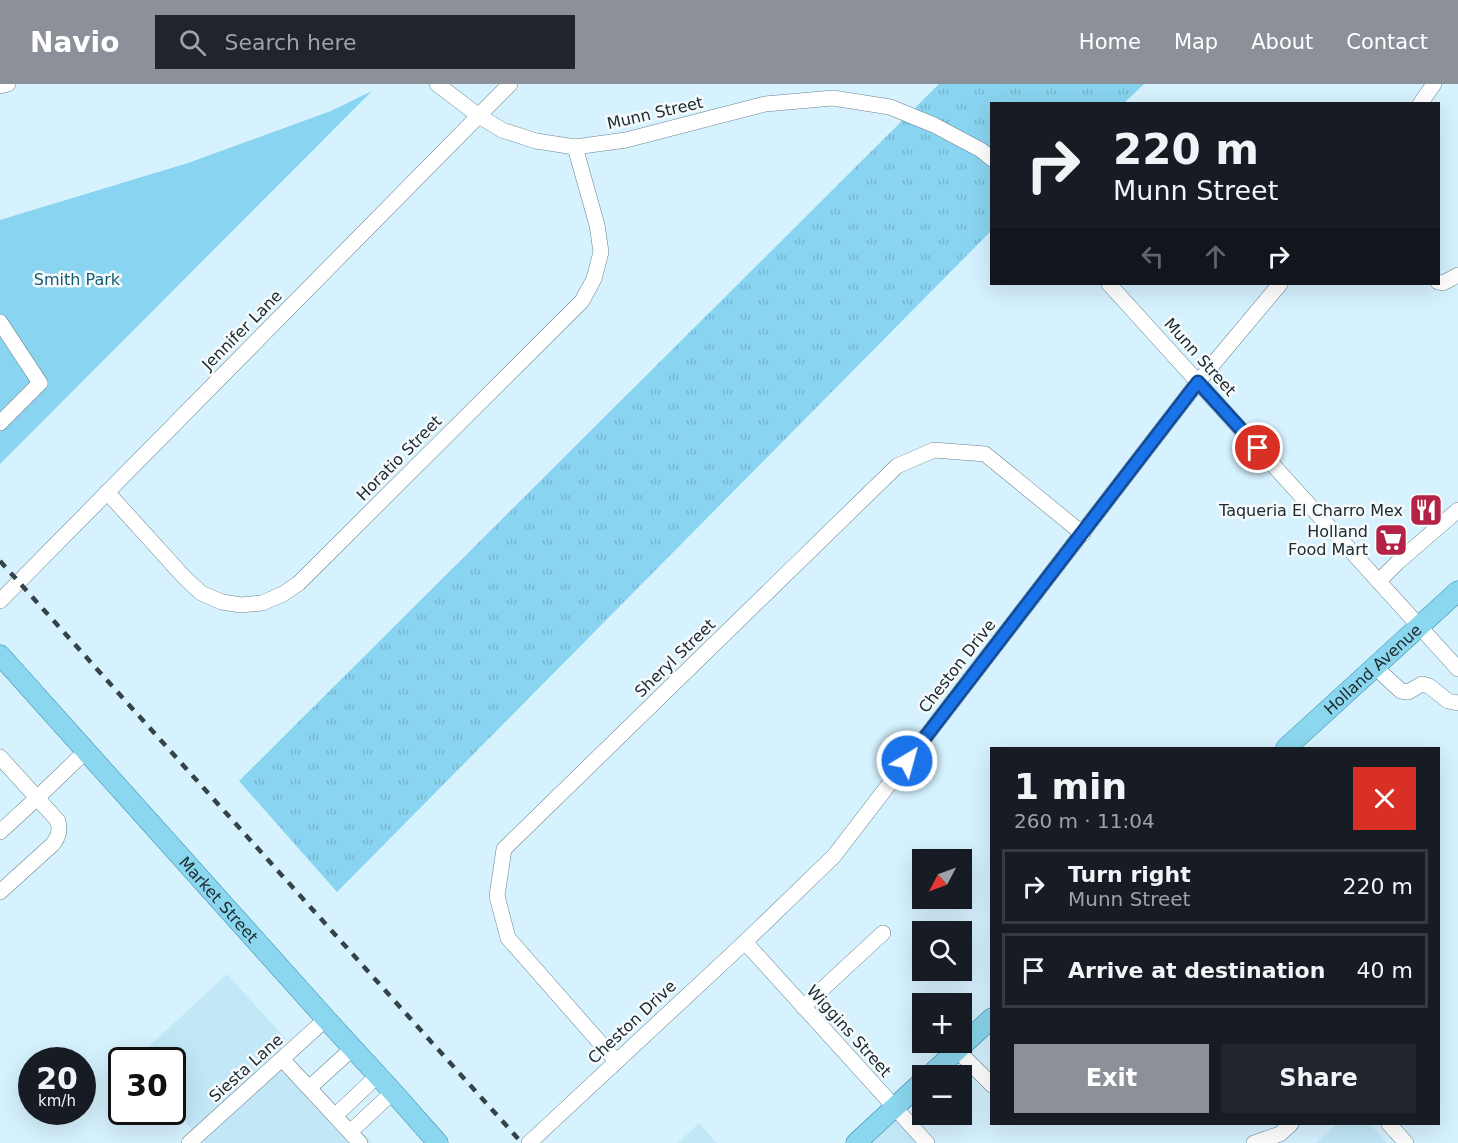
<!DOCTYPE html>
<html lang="en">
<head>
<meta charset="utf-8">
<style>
	:root { --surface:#171b24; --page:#20242c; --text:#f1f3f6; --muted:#9ea1a6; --line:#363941; --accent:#8c9099 }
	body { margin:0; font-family:"DejaVu Sans",sans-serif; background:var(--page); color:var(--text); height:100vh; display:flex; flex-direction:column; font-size:22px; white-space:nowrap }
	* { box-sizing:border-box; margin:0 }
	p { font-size:20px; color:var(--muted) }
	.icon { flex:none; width:33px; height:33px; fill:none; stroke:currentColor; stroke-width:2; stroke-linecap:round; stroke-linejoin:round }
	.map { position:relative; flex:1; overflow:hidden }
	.side { position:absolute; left:990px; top:663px; width:450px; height:378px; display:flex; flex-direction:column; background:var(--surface); border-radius:0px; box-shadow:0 6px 24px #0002 }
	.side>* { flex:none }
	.banner { position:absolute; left:990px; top:18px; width:450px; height:183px; border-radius:0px; box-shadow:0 6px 24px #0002; background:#171b24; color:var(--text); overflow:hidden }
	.needle { width:39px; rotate:229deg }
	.tools { position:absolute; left:912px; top:765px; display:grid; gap:12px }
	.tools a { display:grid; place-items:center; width:60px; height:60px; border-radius:0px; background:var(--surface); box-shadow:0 6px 24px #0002; font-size:30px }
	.speed { position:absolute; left:18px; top:963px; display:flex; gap:12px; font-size:30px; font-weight:700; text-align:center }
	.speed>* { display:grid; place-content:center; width:78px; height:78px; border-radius:50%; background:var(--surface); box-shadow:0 6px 24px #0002; line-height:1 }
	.speed small { font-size:15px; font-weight:400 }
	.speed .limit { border:3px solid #111; border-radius:9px; background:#fff; color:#111 }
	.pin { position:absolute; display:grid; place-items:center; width:51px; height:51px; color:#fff; margin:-26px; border:3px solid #fff; border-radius:50%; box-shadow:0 2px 6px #0007 }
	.me { position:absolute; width:66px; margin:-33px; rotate:37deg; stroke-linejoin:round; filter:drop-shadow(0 0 4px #0008) }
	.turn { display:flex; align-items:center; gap:21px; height:126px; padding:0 24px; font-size:27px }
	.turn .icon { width:78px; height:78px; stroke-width:2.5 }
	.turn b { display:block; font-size:42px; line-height:51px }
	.lanes { display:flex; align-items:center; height:57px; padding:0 24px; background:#0003; justify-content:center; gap:30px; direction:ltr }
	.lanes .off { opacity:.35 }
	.round { display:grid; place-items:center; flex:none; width:63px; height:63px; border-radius:0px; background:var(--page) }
	.summary { display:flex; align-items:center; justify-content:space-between; height:102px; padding:0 24px }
	h1 { font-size:36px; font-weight:600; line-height:45px }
	.action { display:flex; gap:12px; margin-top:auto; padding:12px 24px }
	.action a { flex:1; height:69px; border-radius:0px; background:var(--accent); color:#fff; font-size:24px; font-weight:600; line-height:69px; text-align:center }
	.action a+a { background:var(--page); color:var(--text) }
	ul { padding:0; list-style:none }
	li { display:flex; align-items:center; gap:18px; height:75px; margin:0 12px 9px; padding:0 12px; border:3px solid var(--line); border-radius:0px }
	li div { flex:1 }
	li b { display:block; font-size:22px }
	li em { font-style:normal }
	header { display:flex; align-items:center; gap:36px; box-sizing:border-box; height:84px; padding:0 30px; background:var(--accent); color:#fff }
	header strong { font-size:28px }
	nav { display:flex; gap:33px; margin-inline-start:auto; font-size:21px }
	.search { width:420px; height:54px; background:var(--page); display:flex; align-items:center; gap:15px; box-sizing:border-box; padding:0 21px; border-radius:0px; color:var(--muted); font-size:22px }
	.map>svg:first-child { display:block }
</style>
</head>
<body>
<header>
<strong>Navio</strong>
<div class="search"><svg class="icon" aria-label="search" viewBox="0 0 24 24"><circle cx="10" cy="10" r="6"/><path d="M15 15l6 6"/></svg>Search here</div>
<nav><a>Home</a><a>Map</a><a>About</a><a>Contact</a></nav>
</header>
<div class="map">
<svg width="1458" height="1059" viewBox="0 0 1458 1059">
	<defs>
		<pattern id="grass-tufts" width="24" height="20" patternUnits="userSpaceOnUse" patternTransform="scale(1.5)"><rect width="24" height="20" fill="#89d4f0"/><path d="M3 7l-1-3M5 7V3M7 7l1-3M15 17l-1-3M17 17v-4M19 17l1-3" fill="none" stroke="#76b6ce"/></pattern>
	</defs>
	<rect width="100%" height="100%" fill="#d5f2fe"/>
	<g fill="#c2e8f7">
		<path d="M227 890 287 956 281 963 372 1059H204L173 1024 172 976H134Z"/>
		<path d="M896 1037 916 1059H872Z"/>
		<path d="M699 1039 717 1059H678Z"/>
		<path d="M1337 1040H1370L1387 1059H1316Z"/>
	</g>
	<path fill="url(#grass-tufts)" d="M939 0H1144L1124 19 992 20 991 147 337 808 239 697Z"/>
	<path fill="#89d4f0" d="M372 7 0 380V136L188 79 331 27Z"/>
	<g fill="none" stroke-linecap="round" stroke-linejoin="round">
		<defs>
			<g id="minor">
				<path d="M437 0 479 32 502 46 536 57 575 63 626 56 765 20 833 14 890 23 934 41 981 66 992 75"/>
				<path d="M0 2 8 0"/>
				<path d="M1420 20 1434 0"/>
				<path d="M1438 198 1443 199 1458 191"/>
				<path d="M1109 200 1458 585"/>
				<path d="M0 238 40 299 0 339"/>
				<path d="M107 408 184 493 201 509 222 518 241 521 262 519 283 510 299 499 582 217 594 195 601 168 597 141 575 63"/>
				<path d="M1379 497 1398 478 1458 426"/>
				<path d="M0 517 510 0"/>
				<path d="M1375 583 1401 607 1408 608 1422 600 1429 602 1448 617 1458 619"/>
				<path d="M0 673 58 737C60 747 59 752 53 760L0 808"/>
				<path d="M0 748 37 714 86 667"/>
				<path d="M745 858 927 1059"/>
				<path d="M803 923 883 849"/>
				<path d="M957 966 992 1001"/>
				<path d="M282 975 360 1059"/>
				<path d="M616 977 508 854 497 812 504 765 897 382 934 366 985 370 1083 450"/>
				<path d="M309 1004 353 964"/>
				<path d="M335 1032 378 991"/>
				<path d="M1389 1040 1406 1059"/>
				<path d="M350 1048 393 1008"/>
				<path d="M189 1059 326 935"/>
				<path d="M529 1059 745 858 834 772 1198 298 1280 200"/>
				<path d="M1254 1059 1280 1050 1291 1040"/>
			</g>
			<g id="major">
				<path id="s1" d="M0 571 326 935 393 1008 438 1059"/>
				<path id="s2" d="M1286 664 1458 507"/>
				<path d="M929 992 992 934"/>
				<path d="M856 1059 922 998"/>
			</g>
		</defs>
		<use href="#minor" stroke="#6a848f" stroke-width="16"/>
		<use href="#major" stroke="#3389a5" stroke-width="21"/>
		<use href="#minor" stroke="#fff" stroke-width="15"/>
		<use href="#major" stroke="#8bd7ef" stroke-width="20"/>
		<path stroke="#354247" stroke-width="4.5" stroke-dasharray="8 8" stroke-linecap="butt" d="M0 477 522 1059"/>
	</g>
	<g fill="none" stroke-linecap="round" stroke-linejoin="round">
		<defs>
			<path id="route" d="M907 677 1198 298 1258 364"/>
		</defs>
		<use href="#route" stroke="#114b97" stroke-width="15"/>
		<use href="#route" stroke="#1a73e8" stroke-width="10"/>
	</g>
	<defs>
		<symbol id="restaurant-square" viewBox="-11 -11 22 22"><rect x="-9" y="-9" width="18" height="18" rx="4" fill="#b42245" stroke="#f5fbfd"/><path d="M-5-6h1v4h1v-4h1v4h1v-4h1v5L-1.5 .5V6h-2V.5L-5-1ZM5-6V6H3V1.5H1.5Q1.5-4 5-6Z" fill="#fff"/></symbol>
		<symbol id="supermarket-square" viewBox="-11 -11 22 22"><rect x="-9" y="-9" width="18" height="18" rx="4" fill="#b42245" stroke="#f5fbfd"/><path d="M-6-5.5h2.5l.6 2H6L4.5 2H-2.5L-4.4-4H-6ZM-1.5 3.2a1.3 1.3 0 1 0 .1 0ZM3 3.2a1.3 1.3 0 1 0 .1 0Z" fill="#fff"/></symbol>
	</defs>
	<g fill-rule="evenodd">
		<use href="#restaurant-square" x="1407" y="407" width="38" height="38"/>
		<use href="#supermarket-square" x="1372" y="437" width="38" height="38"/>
	</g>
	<g text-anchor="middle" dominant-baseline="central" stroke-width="5" stroke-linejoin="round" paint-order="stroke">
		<g font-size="16" fill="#202b2f" stroke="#f5fbfd">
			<text transform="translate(655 29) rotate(-13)">Munn Street</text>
			<text transform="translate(242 246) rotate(-45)">Jennifer Lane</text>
			<text transform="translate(1200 273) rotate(48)">Munn Street</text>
			<text transform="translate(399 374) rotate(-45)">Horatio Street</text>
			<text transform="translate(675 574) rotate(-44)">Sheryl Street</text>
			<text transform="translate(957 582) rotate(-52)">Cheston Drive</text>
			<text stroke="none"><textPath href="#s2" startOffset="117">Holland Avenue</textPath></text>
			<text stroke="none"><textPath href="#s1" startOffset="328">Market Street</textPath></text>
			<text transform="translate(632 938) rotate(-43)">Cheston Drive</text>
			<text transform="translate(849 947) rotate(48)">Wiggins Street</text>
			<text transform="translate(246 984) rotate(-42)">Siesta Lane</text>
		</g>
		<g font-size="16" fill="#155b71" stroke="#f5fbfd">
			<text x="77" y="195">Smith Park</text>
		</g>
		<g font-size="16" fill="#202b2f" stroke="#f5fbfd" text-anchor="end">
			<text x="1403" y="426">Taqueria El Charro Mex</text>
			<text x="1368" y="447">Holland<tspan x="1368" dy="18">Food Mart</tspan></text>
		</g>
	</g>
</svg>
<div class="tools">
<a><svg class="needle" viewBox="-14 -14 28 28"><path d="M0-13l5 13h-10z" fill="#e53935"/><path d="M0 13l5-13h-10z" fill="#9ea1a6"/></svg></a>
<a><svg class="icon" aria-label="search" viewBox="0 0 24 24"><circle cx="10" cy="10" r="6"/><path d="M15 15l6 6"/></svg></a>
<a>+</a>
<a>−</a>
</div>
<div class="speed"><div>20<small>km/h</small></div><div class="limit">30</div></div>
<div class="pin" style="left:1258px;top:364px;background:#d93025"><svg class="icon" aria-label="arrive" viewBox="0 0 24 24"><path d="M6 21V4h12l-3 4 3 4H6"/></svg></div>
<svg class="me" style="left:907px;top:677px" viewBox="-20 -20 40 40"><circle r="17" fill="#1a73e8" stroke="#fff" stroke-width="3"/><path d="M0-11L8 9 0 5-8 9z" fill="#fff"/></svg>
<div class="banner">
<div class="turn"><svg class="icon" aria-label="right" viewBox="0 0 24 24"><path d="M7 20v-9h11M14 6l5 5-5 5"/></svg><div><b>220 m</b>Munn Street</div></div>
<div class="lanes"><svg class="icon off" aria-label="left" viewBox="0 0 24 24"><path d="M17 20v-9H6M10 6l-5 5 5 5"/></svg><svg class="icon off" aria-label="ahead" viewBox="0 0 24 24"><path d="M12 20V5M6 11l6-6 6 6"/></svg><svg class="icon" aria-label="right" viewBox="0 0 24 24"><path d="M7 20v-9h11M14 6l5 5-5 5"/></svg></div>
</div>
<section class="side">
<div class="summary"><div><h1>1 min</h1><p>260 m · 11:04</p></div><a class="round" style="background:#d93025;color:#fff"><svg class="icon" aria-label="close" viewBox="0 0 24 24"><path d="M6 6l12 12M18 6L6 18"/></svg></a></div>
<ul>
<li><svg class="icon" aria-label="right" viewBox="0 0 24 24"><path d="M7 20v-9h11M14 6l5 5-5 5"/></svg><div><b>Turn right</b><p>Munn Street</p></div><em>220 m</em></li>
<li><svg class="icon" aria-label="arrive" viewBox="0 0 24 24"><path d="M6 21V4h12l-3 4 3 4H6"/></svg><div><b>Arrive at destination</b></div><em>40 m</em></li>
</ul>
<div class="action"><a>Exit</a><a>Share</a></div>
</section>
</div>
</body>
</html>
